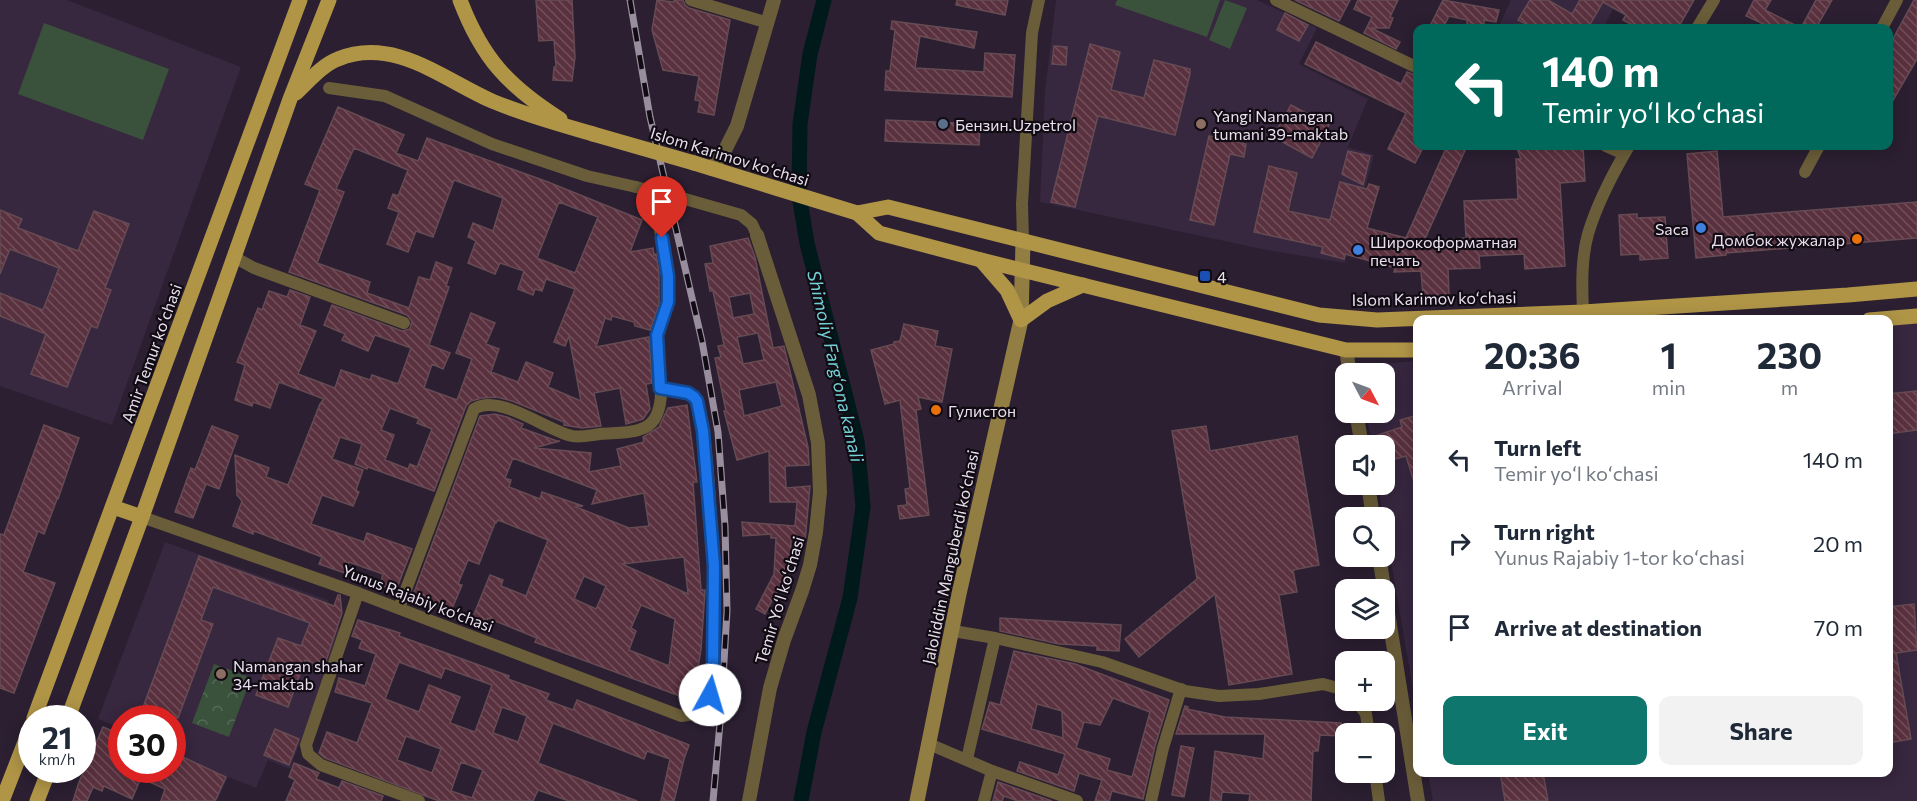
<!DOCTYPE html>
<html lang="en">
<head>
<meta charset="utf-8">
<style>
	:root { --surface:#fff; --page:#f2f2f3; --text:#1f2937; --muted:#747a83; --accent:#0f766e }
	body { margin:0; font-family:Commissioner,sans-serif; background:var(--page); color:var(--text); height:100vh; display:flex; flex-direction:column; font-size:22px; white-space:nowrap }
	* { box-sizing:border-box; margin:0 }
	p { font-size:20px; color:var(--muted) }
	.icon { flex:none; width:33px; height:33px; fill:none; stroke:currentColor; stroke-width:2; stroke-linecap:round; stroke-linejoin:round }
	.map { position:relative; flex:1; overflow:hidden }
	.sheet { position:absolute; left:1413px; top:315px; width:480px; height:462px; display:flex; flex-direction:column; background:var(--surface); border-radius:12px; box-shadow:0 3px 15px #0003 }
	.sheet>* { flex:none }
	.banner { position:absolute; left:1413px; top:24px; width:480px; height:126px; border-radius:12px; box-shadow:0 3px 15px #0003; background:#00695c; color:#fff; overflow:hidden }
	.needle { width:39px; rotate:131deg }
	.fabs { position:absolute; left:1335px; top:363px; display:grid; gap:12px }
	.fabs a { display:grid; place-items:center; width:60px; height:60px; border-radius:12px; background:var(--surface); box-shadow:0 3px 15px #0003; font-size:30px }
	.speed { position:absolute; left:18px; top:705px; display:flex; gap:12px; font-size:30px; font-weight:700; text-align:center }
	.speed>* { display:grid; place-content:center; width:78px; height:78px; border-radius:50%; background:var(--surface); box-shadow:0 3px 15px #0003; line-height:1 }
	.speed small { font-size:15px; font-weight:400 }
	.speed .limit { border:9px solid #d22; background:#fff; color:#111 }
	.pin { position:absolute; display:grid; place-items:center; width:51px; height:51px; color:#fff; margin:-62px -26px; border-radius:50% 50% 50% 0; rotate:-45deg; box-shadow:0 0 6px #0007 }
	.pin .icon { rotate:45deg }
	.me { position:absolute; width:66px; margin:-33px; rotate:6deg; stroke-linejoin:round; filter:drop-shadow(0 0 4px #0008) }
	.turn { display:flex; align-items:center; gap:21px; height:126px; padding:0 30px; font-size:27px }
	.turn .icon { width:78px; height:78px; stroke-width:2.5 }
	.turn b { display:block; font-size:42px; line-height:51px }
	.eta { display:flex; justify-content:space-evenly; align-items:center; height:102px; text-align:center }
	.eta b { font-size:36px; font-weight:700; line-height:42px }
	.cta { display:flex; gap:12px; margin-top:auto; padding:12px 30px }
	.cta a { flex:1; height:69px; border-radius:12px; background:var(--accent); color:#fff; font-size:24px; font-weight:700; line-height:69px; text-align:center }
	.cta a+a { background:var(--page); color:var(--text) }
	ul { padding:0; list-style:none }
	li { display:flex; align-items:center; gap:18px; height:84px; padding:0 30px }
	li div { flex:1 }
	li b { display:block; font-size:22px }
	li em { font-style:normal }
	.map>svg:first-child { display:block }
</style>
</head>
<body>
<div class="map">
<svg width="1917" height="801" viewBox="0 0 1917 801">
	<defs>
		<pattern id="park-crowns" width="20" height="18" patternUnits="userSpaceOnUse" patternTransform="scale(1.5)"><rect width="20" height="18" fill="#3a513c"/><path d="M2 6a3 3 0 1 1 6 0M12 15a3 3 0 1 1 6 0" fill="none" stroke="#566a58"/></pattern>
		<pattern id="building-back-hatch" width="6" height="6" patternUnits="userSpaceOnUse" patternTransform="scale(1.5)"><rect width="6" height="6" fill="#5a313f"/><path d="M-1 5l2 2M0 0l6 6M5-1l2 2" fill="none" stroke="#724f5b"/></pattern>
	</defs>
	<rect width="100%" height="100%" fill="#2b1f31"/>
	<g fill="#37273f">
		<path d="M0 0H67L241 67 112 425 0 386Z"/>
		<path d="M1056 0H1257L1317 28 1299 64 1368 99 1348 147 1374 155 1345 263 1267 250 1040 202 1045 91Z"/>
		<path d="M1511 0H1618L1603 28H1498Z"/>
		<path d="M1917 323V801H1433L1428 773 1888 772 1889 325Z"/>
		<path d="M1417 361V713L1378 485 1384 484V446L1372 445 1366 413 1384 412V374L1359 373 1358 366Z"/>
		<path d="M165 542 328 600 321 620 343 629 290 769 268 760 256 788 228 777 217 801H193L161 787 169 770H172L173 763 180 748 173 745 172 718H122L121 728 98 719Z"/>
	</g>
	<path fill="url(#park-crowns)" d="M214 664 251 678 229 737 192 723Z"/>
	<g fill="#3a513c">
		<path d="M1117 0H1220L1207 37 1115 5Z"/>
		<path d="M1225 0 1247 8 1230 49 1209 40Z"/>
		<path d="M44 23 169 69 143 140 18 94Z"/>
	</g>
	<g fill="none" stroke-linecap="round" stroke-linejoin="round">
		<path stroke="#00191b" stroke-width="15" d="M801 801 814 732 850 598 863 507 857 441 807 243 799 195 800 124 810 54 824 0"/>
	</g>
	<g fill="url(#building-back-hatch)" stroke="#664b53" stroke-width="1.5" fill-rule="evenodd">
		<path d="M536 0H572L575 57 572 81 553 80 554 67H556L554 40 539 41Z"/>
		<path d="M657 0 674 2V0H683L685 5 689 8 730 20 714 115 698 112 700 101 695 100 699 76 663 70 652 30Z"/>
		<path d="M957 0H1008L1005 15 956 5Z"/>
		<path d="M1295 0H1350L1339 21Z"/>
		<path d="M1358 0H1398L1390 17 1393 18 1389 28H1371L1400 42 1396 49 1364 33 1372 17 1354 9Z"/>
		<path d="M1443 0 1499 10 1496 22 1484 20V28H1467V20L1449 16 1443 28H1429Z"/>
		<path d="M1530 0H1548L1572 14 1580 0H1694L1678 28H1638L1623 20 1626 15 1603 2 1588 28H1533L1518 20Z"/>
		<path d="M1754 0H1771L1765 10 1801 28H1772L1746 16Z"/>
		<path d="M1816 0H1832L1816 28H1801Z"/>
		<path d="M1914 0H1917V59L1888 109V48Z"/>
		<path d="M1285 13 1308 25 1299 41 1277 30Z"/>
		<path d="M892 21 977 32 974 48 920 36 915 68 984 72 985 53 1015 55 1012 97 885 90 886 71H890L895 30 891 29Z"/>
		<path d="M1316 42 1401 84 1407 72 1418 76V146H1424L1415 163 1388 149 1406 113 1305 64Z"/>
		<path d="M1090 44 1120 52 1111 90 1144 98 1154 60 1190 69V74L1175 135 1098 116 1075 207 1051 202Z"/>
		<path d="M1054 46 1067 47 1066 65 1052 64Z"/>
		<path d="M1291 105 1329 125 1312 158 1273 137Z"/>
		<path d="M338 107 404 135 396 153 418 161 427 138 548 182 642 220 630 252 653 248 654 255 656 254 659 272V305L650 330 635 326 634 322 612 316 611 320 605 318 596 347 649 337 652 383 646 384 650 409 643 419 626 424 620 388 594 393 601 426 582 428 564 425V422L512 401 497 397 482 398 471 401 466 406 434 491 368 467 367 469 355 464 362 444 340 437 332 459 363 470 356 490 359 492 353 506 322 495 311 524 364 542 367 533 412 549 396 590 380 585 383 574 349 562 345 573 319 564 322 557 254 531 253 534 233 526 242 501 237 495 235 455 269 468 266 477 288 485 320 404 324 399 279 382 270 408 253 402 252 406 235 400 245 365 237 362 258 308 262 310 269 291 287 297 290 290 310 297 300 325 316 331 298 374 335 388 341 370 370 380 372 375 398 384 411 348 375 335 368 351 342 340 345 334 324 325 332 305 402 331 410 329 412 321 407 315 289 272 320 190 305 184ZM354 148 408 170 398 196 393 194 388 208 399 212 387 244 408 252 416 231 433 237 454 180 503 198 493 231 473 223 468 237 476 241 468 263 495 274 500 263 524 271 518 289 533 295 535 289 542 291 546 279 575 289 554 342 565 346 569 336 581 401 548 387 553 373 526 362 518 382 491 372 499 349 486 344 495 323 471 313 456 353 472 359 457 400 424 388 432 364 443 369 450 353 429 345 449 287 446 286 452 268 436 262 430 280 419 277 409 308 367 293 370 282 317 263 344 192 336 189ZM559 202 598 217 575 273 537 258ZM390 408 419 419 417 423 432 429 417 467 410 464 408 469 385 460 394 435 381 430Z"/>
		<path d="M886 120 980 124 979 145 885 141Z"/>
		<path d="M1209 136 1246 144 1244 157 1230 154 1214 225 1190 220Z"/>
		<path d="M1447 146H1467L1424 241 1466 238 1464 201 1518 199 1516 159H1521L1516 146H1583L1585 181 1560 183 1565 266 1525 269 1524 254 1479 256 1480 268 1448 269 1449 295 1423 296 1421 271 1394 272 1395 268 1345 254 1344 259 1321 253 1323 247 1254 232 1269 166 1297 173 1288 211 1330 220 1340 182 1367 189 1369 184 1379 187 1367 228 1406 238Z"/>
		<path d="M1348 151 1370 156 1363 185 1342 174Z"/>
		<path d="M1717 151 1723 217 1917 202V238L1726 253V255L1696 258 1687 154Z"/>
		<path d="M0 210 22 219 18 228 78 251 94 211 129 224 105 288 111 290 97 328 91 326 67 387 31 374 46 334 0 316V293L43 310 59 268 10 249 0 274Z"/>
		<path d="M1637 214V218L1665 217 1668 258 1640 260V254L1621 255 1619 215Z"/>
		<path d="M748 238 755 257 773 348 784 346 808 447 809 465 785 466 786 488 810 486 805 541 791 539 789 586 780 585 765 614 756 609 774 574 776 538H771V534L743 536 742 522 795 526 797 502H770L769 451 737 460 724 411H726L715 358 721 357 718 346 724 345 713 291H710L705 264 713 263 710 246ZM750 293 754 314 733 318 729 297ZM758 333 764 360 743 364 737 337ZM776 382 782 406 744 416 739 390Z"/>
		<path d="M904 324 938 331 935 346 952 349 942 402 918 397 921 409 916 410 929 515 900 519 898 506 907 505 905 489 910 488 900 400 885 404 871 350 894 344V342L900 341Z"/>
		<path d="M1917 391V430L1888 434V394Z"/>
		<path d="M687 405 697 482H693L701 590H705V592L701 649 693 701 535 642 537 638 488 618 485 624 472 619 490 575 503 580 501 586 526 596 548 540 498 520 496 523H495L479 564 468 560 458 584 462 585 451 611 413 595 480 416 495 414 507 417 523 424 521 428 557 441H560L534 448 591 453 589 472 621 466 617 449 644 442 643 437 659 427 668 408ZM513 458 597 490 592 504 644 493 649 526 629 528 576 507 583 506 542 492 540 499 509 487 511 480 505 478ZM684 557 688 594 622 564ZM584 576 606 586 596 609 574 599ZM641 605 675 619 669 666 629 650 636 631 631 628Z"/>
		<path d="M1418 415V484L1415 485 1406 456 1384 462V446H1378L1375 436 1402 427 1400 420Z"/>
		<path d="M44 425 79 438 58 499H57L44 534 38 531 23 572 55 583 14 693 0 688V534L4 535Z"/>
		<path d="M212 426 238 436 219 489 206 484 193 518 175 512 191 468 195 470Z"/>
		<path d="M1206 426 1210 451 1297 436 1319 565 1293 570 1297 592 1279 595 1292 674 1229 685 1215 594 1139 657 1125 639 1197 579 1172 431Z"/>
		<path d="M199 556 334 606 338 595H340L342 613 324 667 305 660 288 707 256 695 278 638 301 646 310 623 213 587 201 620 213 624 178 718H139Z"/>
		<path d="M1914 604 1917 650 1896 653 1911 739 1888 743V607Z"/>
		<path d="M1000 618 1121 625 1119 651 1097 650V646L1059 644 1000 631Z"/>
		<path d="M358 620 400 633 399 636 509 676 508 679 549 694 546 700 573 710 577 700 689 745 684 759 674 801H661L670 759 647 751 644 759 553 723 538 763 637 801H569L538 790 533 801H439L325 758 319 753 327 732 357 743 372 703 335 692 339 678 365 686 376 654 359 648 362 640 352 636ZM399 662 441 678 445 668 492 685 475 732 450 723 460 697 429 685 419 712 385 699ZM502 707 527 716 518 742 493 733ZM406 736 441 749 432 773 397 760ZM461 762 483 770 472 798 451 791Z"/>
		<path d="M1014 651 1075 664 1169 700 1155 746 1143 799 1112 791 1109 801H1095L1102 780 1079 773 1074 791 1017 771 1020 762 1058 775 1065 754 982 729 990 702 1000 705ZM1113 698 1150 712 1132 777 1107 770 1110 759 1076 748 1084 722 1100 725ZM1037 704 1062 711 1063 738 1031 729Z"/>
		<path d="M1185 706 1188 707 1187 709 1225 717 1341 723 1340 736 1320 735 1318 751H1313L1311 801H1249L1250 794 1222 792 1221 801H1210L1215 751 1263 759 1265 734H1176Z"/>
		<path d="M103 727 122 735V770H172V752L226 777 215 801H161L165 789 141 778 132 799 104 786 102 791 93 787 87 801H73L79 782Z"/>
		<path d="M275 729 299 739 289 765 264 755Z"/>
		<path d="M1181 746 1194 748 1184 797 1172 795Z"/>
		<path d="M294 763 319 773 316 779 339 788 342 781 383 796 381 801H286L295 780 289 777Z"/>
		<path d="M1500 772H1543L1548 801H1505Z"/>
		<path d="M998 782 1052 801H1018L1004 796 1002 801H993Z"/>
	</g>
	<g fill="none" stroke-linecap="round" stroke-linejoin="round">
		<g stroke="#6a5d39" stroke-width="12">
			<path d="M691 0 768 23"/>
			<path d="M1276 0 1418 68"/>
			<path d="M1697 28 1714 0"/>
			<path d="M1882 28 1897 0"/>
			<path d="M329 88 385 96 492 144 587 176 636 187"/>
			<path d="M1606 146 1624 154"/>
			<path d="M1805 172 1819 146"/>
			<path d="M685 199 741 215 752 224 757 235"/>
			<path d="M1023 241 1022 204 1032 33 1039 0"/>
			<path d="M234 257 254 268 404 323"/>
			<path d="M1583 312C1582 287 1581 259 1588 234 1597 204 1613 173 1629 146"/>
			<path d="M142 517 358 593 681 716C694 715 704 711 709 697 720 670 711 415 695 397 687 390 670 390 660 388"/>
			<path d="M358 593 306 745 308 754 321 765 419 801"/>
			<path d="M399 608 474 409C500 393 545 430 572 436 581 438 591 435 600 434 618 432 649 436 657 414 667 390 655 361 657 337 658 325 667 314 668 302 671 275 663 246 658 220"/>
			<path d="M953 631 995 638 1102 662 1185 691 1219 696 1259 694 1323 684 1341 689 1346 692"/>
			<path d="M1356 700 1366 714 1369 734"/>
			<path d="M929 744 992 771 1077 801"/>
			<path d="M967 759 995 638"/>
			<path d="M1375 772 1379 801"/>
			<path d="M984 801 992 771"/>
			<path d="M1151 801 1163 748 1181 689"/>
		</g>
		<g stroke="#6a5d39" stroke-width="14">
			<path d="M711 169 724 152 737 126 774 0"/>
			<path d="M1346 350 1350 374"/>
			<path d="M1356 412 1362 446"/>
			<path d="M1368 484 1373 518"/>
			<path d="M1379 556 1418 801"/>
			<path d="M749 801 770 688 784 640 802 591 810 565 816 532 820 492 818 443 809 395 757 235"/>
		</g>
		<path stroke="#927d42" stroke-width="15" d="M917 801 959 594 1021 320 1023 241"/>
		<g stroke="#b09547" stroke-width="15">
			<path d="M460 0C482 58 508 86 560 119"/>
			<path d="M296 93C308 82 322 65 338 59 394 36 444 80 492 101 525 115 559 124 593 134"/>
			<path d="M694 163 857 213 879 233 981 260 1346 350H1418"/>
			<path d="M857 213 888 207 1319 315 1377 320 1583 312 1848 295 1917 289"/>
			<path d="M981 260 1007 290 1021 320 1047 301 1083 285"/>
			<path d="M1869 320 1917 316"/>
			<path d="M113 507 142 517"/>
			<path d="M34 718 300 0"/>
			<path d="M68 718 142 517 290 99 329 0"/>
			<path d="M2 801 32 724"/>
			<path d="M37 801 49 770"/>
		</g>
		<defs>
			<path id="rail" d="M630 0 650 117 702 341 718 432 725 526 727 611 721 712 713 801"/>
		</defs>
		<use href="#rail" stroke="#988e9d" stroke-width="7"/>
		<use href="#rail" stroke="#110b13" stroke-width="4.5" stroke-dasharray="14" stroke-linecap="butt"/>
		<path stroke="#6a5d39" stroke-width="12" d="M636 187 685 199"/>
		<path stroke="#b09547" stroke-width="15" d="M593 134 694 163"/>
	</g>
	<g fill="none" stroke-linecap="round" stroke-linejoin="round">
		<defs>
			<path id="route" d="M662 238 668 276V302L657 335 660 388 688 393 694 397 697 401 703 431 714 566 713 673 710 695"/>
		</defs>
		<use href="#route" stroke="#114b97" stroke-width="15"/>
		<use href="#route" stroke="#1a73e8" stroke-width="10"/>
	</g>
	<circle fill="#5c6f8a" stroke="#110b13" stroke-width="2" cx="943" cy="124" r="6"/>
	<g fill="#8d6e63" stroke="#110b13" stroke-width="2">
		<circle cx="1201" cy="124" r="6"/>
		<circle cx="221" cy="674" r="6"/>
	</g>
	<g fill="#3f7fe0" stroke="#110b13" stroke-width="2">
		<circle cx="1701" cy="228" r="6"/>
		<circle cx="1358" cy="250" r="6"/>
	</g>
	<g fill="#e8710a" stroke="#110b13" stroke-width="2">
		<circle cx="1857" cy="239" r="6"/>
		<circle cx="936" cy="410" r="6"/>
	</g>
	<rect fill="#1a4fb4" stroke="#110b13" stroke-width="2" x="1199" y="270" width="12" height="12" rx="3"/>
	<g text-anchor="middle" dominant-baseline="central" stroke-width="4.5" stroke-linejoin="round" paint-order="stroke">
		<g font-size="16" fill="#e9e0ed" stroke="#110b13" text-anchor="start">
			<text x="1213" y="115">Yangi Namangan<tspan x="1213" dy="18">tumani 39-maktab</tspan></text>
			<text x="955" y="124">Бензин.Uzpetrol</text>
			<text x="1689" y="228" text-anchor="end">Saca</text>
			<text x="1845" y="239" text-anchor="end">Домбок жужалар</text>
			<text x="1370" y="241">Широкоформатная<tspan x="1370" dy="18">печать</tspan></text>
			<text x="1217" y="276">4</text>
			<text x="948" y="410">Гулистон</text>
			<text x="233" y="665">Namangan shahar<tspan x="233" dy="18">34-maktab</tspan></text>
		</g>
		<g font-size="16" fill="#e9e0ed" stroke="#110b13">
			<text transform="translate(730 156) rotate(17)">Islom Karimov koʻchasi</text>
			<text transform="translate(1434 298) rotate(-1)">Islom Karimov koʻchasi</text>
			<text transform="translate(151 353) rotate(-70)">Amir Temur koʻchasi</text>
			<text transform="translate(950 557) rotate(-78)">Jaloliddin Manguberdi koʻchasi</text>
			<text transform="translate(418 598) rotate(21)">Yunus Rajabiy ko‘chasi</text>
			<text transform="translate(779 600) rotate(-73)">Temir Yoʻl koʻchasi</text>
		</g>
		<g font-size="18" font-style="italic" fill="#71d1d6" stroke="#110b13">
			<text transform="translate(836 366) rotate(77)">Shimoliy Fargʻona kanali</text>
		</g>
	</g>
</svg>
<div class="fabs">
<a><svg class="needle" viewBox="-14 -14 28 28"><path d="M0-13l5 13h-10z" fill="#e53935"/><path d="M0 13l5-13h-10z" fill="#747a83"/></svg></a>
<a><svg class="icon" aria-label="sound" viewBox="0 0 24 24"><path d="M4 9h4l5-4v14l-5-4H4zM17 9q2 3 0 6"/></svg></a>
<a><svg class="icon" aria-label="search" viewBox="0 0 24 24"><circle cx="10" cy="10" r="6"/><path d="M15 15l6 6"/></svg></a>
<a><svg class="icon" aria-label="layers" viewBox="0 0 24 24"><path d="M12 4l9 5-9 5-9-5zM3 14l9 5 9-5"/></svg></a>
<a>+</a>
<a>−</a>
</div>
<div class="speed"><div>21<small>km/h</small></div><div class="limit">30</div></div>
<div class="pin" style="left:662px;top:238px;background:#d93025"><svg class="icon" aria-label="arrive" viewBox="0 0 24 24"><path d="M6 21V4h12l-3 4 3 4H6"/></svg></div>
<svg class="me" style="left:710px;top:695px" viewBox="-20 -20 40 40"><circle r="19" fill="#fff"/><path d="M0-13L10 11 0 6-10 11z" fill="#1a73e8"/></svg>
<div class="banner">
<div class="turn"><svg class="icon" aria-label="left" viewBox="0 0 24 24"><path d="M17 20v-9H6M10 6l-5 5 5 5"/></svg><div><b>140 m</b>Temir yoʻl koʻchasi</div></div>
</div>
<section class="sheet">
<div class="eta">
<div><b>20:36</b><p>Arrival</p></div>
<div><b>1</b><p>min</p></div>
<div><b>230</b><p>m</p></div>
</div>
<ul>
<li><svg class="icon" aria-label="left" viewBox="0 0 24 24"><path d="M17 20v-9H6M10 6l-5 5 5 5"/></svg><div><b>Turn left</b><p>Temir yoʻl koʻchasi</p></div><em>140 m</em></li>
<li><svg class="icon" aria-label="right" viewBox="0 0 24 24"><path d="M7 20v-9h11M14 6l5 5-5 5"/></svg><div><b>Turn right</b><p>Yunus Rajabiy 1-tor koʻchasi</p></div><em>20 m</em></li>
<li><svg class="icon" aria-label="arrive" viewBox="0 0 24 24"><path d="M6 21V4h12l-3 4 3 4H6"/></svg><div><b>Arrive at destination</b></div><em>70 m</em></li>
</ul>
<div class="cta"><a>Exit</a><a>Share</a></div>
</section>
</div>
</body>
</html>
